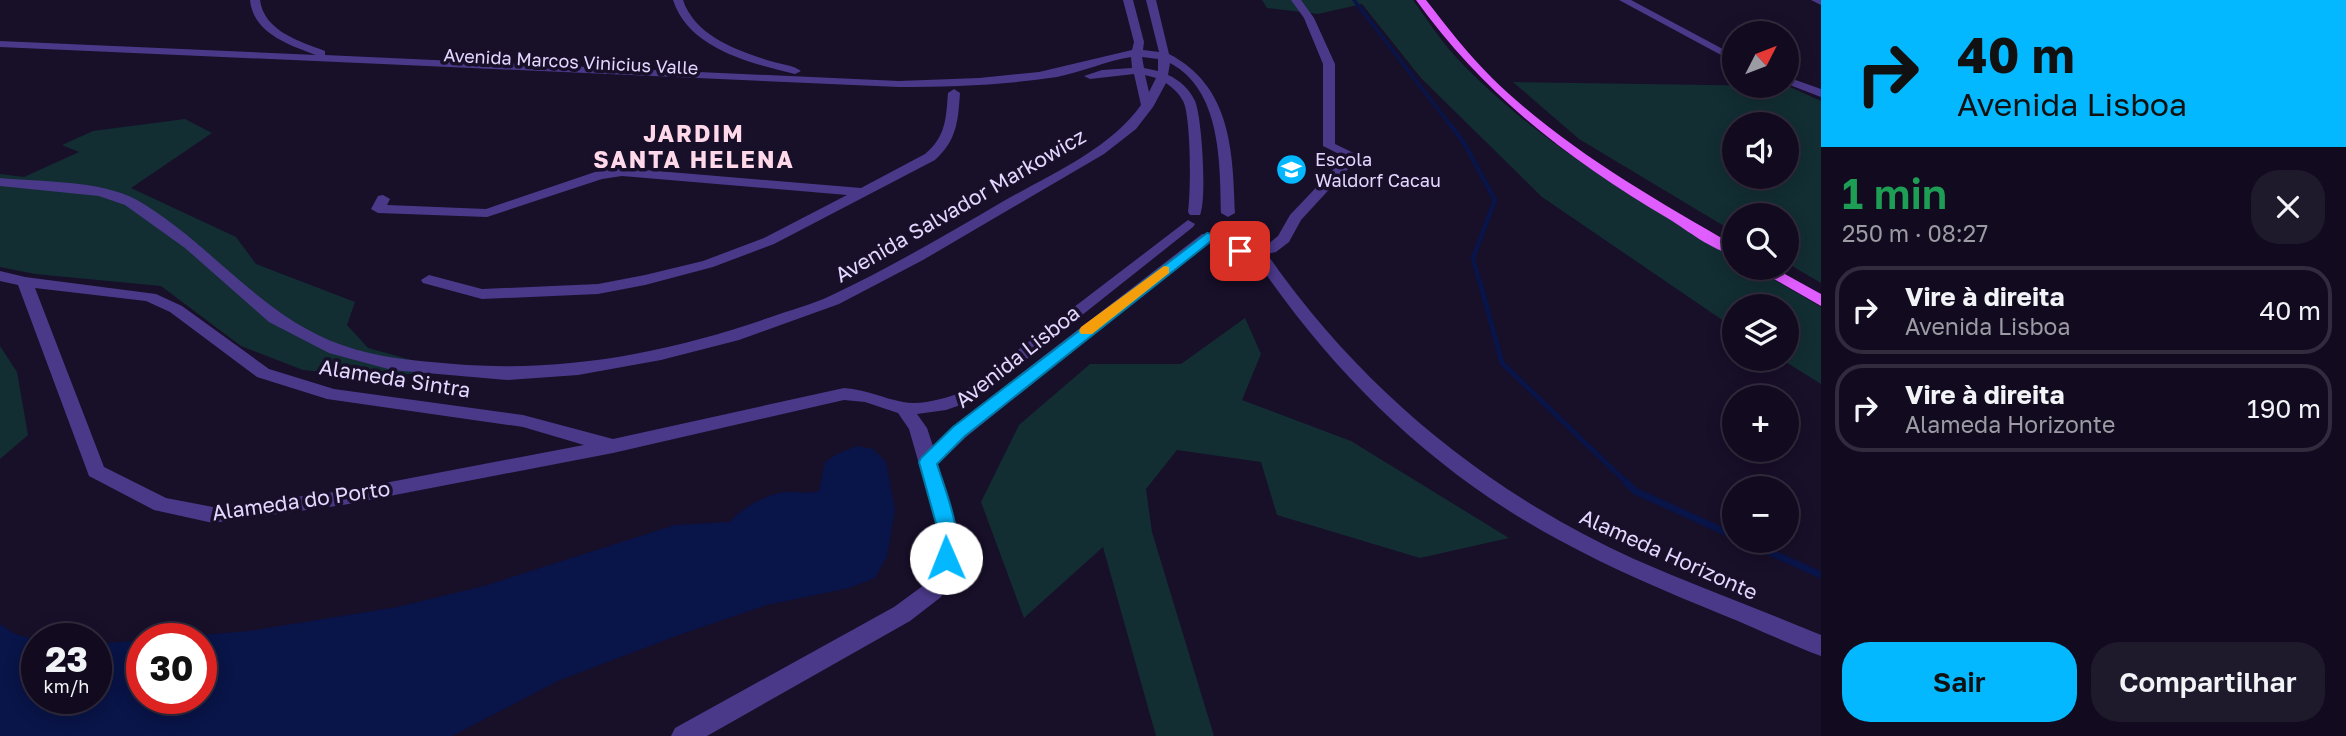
<!DOCTYPE html>
<html lang="pt">
<head>
<meta charset="utf-8">
<style>
	:root { --surface:#120b1f; --page:#1f192c; --text:#f1f3f6; --muted:#9c9ba4; --line:#312b3d; --accent:#03b8ff }
	body { margin:0; font-family:"Golos Text",sans-serif; background:var(--page); color:var(--text); height:100vh; display:flex; flex-direction:column; font-size:26px; white-space:nowrap }
	* { box-sizing:border-box; margin:0 }
	p { font-size:23px; color:var(--muted) }
	.icon { flex:none; width:38px; height:38px; fill:none; stroke:currentColor; stroke-width:2; stroke-linecap:round; stroke-linejoin:round }
	.map { position:relative; flex:1; overflow:hidden }
	.panel { display:flex; flex-direction:column; background:var(--surface); width:525px }
	.panel>* { flex:none }
	.hud { background:#03b8ff; color:#111; overflow:hidden }
	.needle { width:46px; rotate:48deg }
	.buttons { position:absolute; left:1722px; top:21px; display:grid; gap:14px }
	.buttons a { display:grid; place-items:center; width:77px; height:77px; border-radius:50%; background:var(--surface); box-shadow:0 4px 18px #0003,0 0 0 2px var(--line); font-size:35px }
	.speed { position:absolute; left:21px; top:623px; display:flex; gap:14px; font-size:35px; font-weight:700; text-align:center }
	.speed>* { display:grid; place-content:center; width:91px; height:91px; border-radius:50%; background:var(--surface); box-shadow:0 4px 18px #0003,0 0 0 2px var(--line); line-height:1 }
	.speed small { font-size:18px; font-weight:400 }
	.speed .limit { border:10px solid #d22; background:#fff; color:#111 }
	.pin { position:absolute; display:grid; place-items:center; width:60px; height:60px; color:#fff; margin:-30px; border-radius:14px; box-shadow:0 4px 10px #0006 }
	.me { position:absolute; width:77px; margin:-38px; rotate:359deg; stroke-linejoin:round; filter:drop-shadow(0 0 5px #0008) }
	.turn { display:flex; align-items:center; gap:24px; height:147px; padding:0 21px; font-size:32px }
	.turn .icon { width:91px; height:91px; stroke-width:2.5 }
	.turn b { display:block; font-size:49px; line-height:60px }
	.round { display:grid; place-items:center; flex:none; width:74px; height:74px; border-radius:28px; background:var(--page) }
	.summary { display:flex; align-items:center; justify-content:space-between; height:119px; padding:0 21px }
	h1 { font-size:42px; font-weight:600; line-height:52px; color:#1e9e55 }
	.primary-button { display:flex; gap:14px; margin-top:auto; padding:14px 21px }
	.primary-button a { flex:1; height:80px; border-radius:28px; background:var(--accent); color:#111; font-size:28px; font-weight:600; line-height:80px; text-align:center }
	.primary-button a+a { background:var(--page); color:var(--text) }
	ul { padding:0; list-style:none }
	li { display:flex; align-items:center; gap:21px; height:88px; margin:0 14px 10px; padding:0 7px; border:4px solid var(--line); border-radius:28px }
	li div { flex:1 }
	li b { display:block; font-size:26px }
	li em { font-style:normal }
	main { display:flex; flex:1; min-height:0 }
	.map>svg:first-child { display:block }
</style>
</head>
<body>
<main>
<div class="map">
<svg width="1821" height="736" viewBox="0 0 1821 736">
	<rect width="100%" height="100%" fill="#180f29"/>
	<g fill="#122e33" fill-rule="evenodd">
		<path d="M1262 0H1413C1426 18 1439 38 1454 55 1533 140 1635 199 1734 256V268H1754L1821 307V384L1781 359H1787V306H1734V328L1542 197 1421 78 1362 4 1318 14 1267 8Z"/>
		<path d="M1513 82 1788 86 1821 101V283L1787 263V215H1734V232L1579 139ZM1787 124V177H1734V124Z"/>
		<path d="M185 119 212 133 131 188 236 237 256 264 355 302 347 325 368 348 455 372 366 376 303 370 241 346 161 286 35 274 0 267V174L24 177 79 152 62 145 93 131Z"/>
		<path d="M1245 318 1261 354 1242 400 1351 441 1509 538 1420 558 1277 515 1261 462 1177 450 1146 489 1152 532 1214 736H1156L1103 547 1024 618 981 502 1019 425 1090 364H1181Z"/>
		<path d="M0 346 17 372 28 435 0 459Z"/>
	</g>
	<path fill="#091448" d="M857 446 873 449 886 462 895 510 887 556 875 578 849 588 767 605 679 635 560 680 452 736H0V624L15 634 37 640V698H96V644L142 640V698H201V639H153L249 631 397 607 484 586 675 525 730 522C741 508 771 491 790 492 801 492 808 494 819 491L825 462 837 454Z"/>
	<g fill="none" stroke-linecap="round" stroke-linejoin="round">
		<path stroke="#091448" stroke-width="3.5" d="M1354 0 1451 126"/>
		<path stroke="#091448" stroke-width="4.5" d="M1450 124 1464 143 1495 200 1473 258 1480 284"/>
		<path stroke="#091448" stroke-width="5" d="M1480 282 1502 363 1628 484"/>
		<g stroke="#091448" stroke-width="7">
			<path d="M1626 482 1635 491 1734 536"/>
			<path d="M1745 541 1821 575"/>
		</g>
		<g fill="#4a3989" fill-rule="evenodd">
			<path d="M250 0H260C264 31 299 41 325 51V55L899 81 979 78 1039 72 1132 50 1134 42 1123 0H1133L1144 42 1143 50 1159 52 1146 0H1156L1169 54C1231 86 1233 151 1235 213L1228 217 1221 213C1220 162 1221 90 1170 63L1168 75C1180 80 1190 90 1195 101 1202 117 1207 200 1200 215H1190L1188 212C1191 190 1191 123 1184 103 1180 94 1173 88 1166 83L1153 107 1136 129 1104 154 923 260 839 304 739 340 661 360 578 375 507 380 392 370 329 353 269 322 185 248 125 205 99 196 0 186V178C40 182 101 180 137 200 210 242 261 317 342 345 378 358 416 361 454 364 563 373 667 353 771 317 790 310 811 305 830 296 889 268 946 235 1002 202 1049 175 1109 150 1141 105L1134 74 1090 79 1084 76 1102 70 1132 68 1131 57C1106 61 1082 72 1057 77 1005 85 952 87 899 87L0 47V41L316 55C289 45 253 33 250 0ZM1142 57 1158 59V71L1144 68ZM1145 75 1156 78 1149 92Z"/>
			<path d="M673 0H683C695 36 736 50 770 61 780 64 793 65 801 71L795 74C750 63 689 49 673 0Z"/>
			<path d="M1291 0H1301L1314 18 1335 64V144L1360 156 1301 220 1289 242 1276 252 1267 254C1360 388 1485 491 1634 559 1696 586 1759 609 1821 635V656C1788 644 1756 628 1723 615 1667 592 1612 569 1559 540 1432 472 1331 372 1252 254L1223 247 1221 244 1223 241 1244 243 1236 230 1243 226 1248 227 1261 245H1267L1278 236 1290 215 1345 157 1323 146V64L1304 18Z"/>
			<path d="M1619 0H1631L1734 55V62Z"/>
			<path d="M1811 0H1821V5Z"/>
			<path d="M1787 77 1821 89V97L1787 84Z"/>
			<path d="M954 89 960 93C958 121 957 140 935 160L774 244 713 267 645 285 598 294 482 299 423 283 421 280 429 275 482 289 598 284 645 275 703 261 764 238 847 195 622 176 602 179 487 217 378 213 371 209 378 196 383 195 390 199 387 205 486 209 595 172 622 168 861 188 925 154C946 137 946 118 948 93Z"/>
			<path d="M1188 220 1195 224 1193 227 975 400 946 410 917 414 927 428 933 446 952 427 1202 234H1212L1214 237 966 437 938 464 957 527V558L941 597 910 621 707 736H671L675 728 894 607 924 585 935 558 937 527 909 429 898 413 865 402 844 400 613 453 343 505 213 523 154 510 89 476 18 285 0 281V271L25 277 156 294 182 306 269 369 334 389 523 415 613 439 844 388C868 390 882 398 903 402 921 406 946 398 963 392ZM35 288 146 301 170 312 257 377 327 399 523 427 584 445 343 491 213 507 166 498 104 467Z"/>
		</g>
		<g fill="#e05eff" fill-rule="evenodd">
			<path d="M1416 0H1426C1447 27 1468 54 1492 78 1563 147 1649 196 1734 245V255C1712 250 1688 231 1669 219 1568 159 1485 96 1416 0Z"/>
			<path d="M1755 268H1774L1821 294V306Z"/>
		</g>
	</g>
	<path fill="#03b8ff" stroke="#0278a6" stroke-width="2" d="M1207 233 1222 236 1247 251 1240 255 1210 242 965 436 937 464C945 490 966 539 953 564L946 566 939 564 936 558 937 527 919 462 921 458 953 427Z"/>
	<path fill="#f59e0b" d="M1164 266 1169 267V273L1092 334H1081L1079 331 1081 327Z"/>
	<defs>
		<symbol id="school-disc" viewBox="-11 -11 22 22"><circle r="9.5" fill="#03b8ff" stroke="#180f29"/><path d="M0-5L7-2L0 1L-7-2ZM-4 1L0 2.5L4 1V4Q0 6-4 4Z" fill="#fff"/></symbol>
	</defs>
	<g fill-rule="evenodd">
		<use href="#school-disc" x="1274" y="152" width="35" height="35"/>
	</g>
	<g text-anchor="middle" dominant-baseline="central" stroke-width="7" stroke-linejoin="round" paint-order="stroke">
		<g font-size="18" fill="#e3d7ff" stroke="#180f29">
			<text transform="translate(571 61) rotate(3)">Avenida Marcos Vinicius Valle</text>
		</g>
		<g font-size="18" fill="#e3d7ff" stroke="#180f29" text-anchor="start">
			<text x="1315" y="159">Escola<tspan x="1315" dy="21">Waldorf Cacau</tspan></text>
		</g>
		<g font-size="21" fill="#e3d7ff" stroke="#180f29">
			<text transform="translate(960 205) rotate(-30)">Avenida Salvador Markowicz</text>
			<text transform="translate(1017 356) rotate(-38)">Avenida Lisboa</text>
			<text transform="translate(395 378) rotate(9)">Alameda Sintra</text>
			<text transform="translate(301 500) rotate(-8)">Alameda do Porto</text>
			<text transform="translate(1669 554) rotate(24)">Alameda Horizonte</text>
		</g>
		<g font-size="23" font-weight="bold" letter-spacing="2" fill="#ffd9ea" stroke="#180f29">
			<text x="694" y="133">JARDIM<tspan x="694" dy="26">SANTA HELENA</tspan></text>
		</g>
	</g>
</svg>
<div class="buttons">
<a><svg class="needle" viewBox="-14 -14 28 28"><path d="M0-13l5 13h-10z" fill="#e53935"/><path d="M0 13l5-13h-10z" fill="#9c9ba4"/></svg></a>
<a><svg class="icon" aria-label="sound" viewBox="0 0 24 24"><path d="M4 9h4l5-4v14l-5-4H4zM17 9q2 3 0 6"/></svg></a>
<a><svg class="icon" aria-label="search" viewBox="0 0 24 24"><circle cx="10" cy="10" r="6"/><path d="M15 15l6 6"/></svg></a>
<a><svg class="icon" aria-label="layers" viewBox="0 0 24 24"><path d="M12 4l9 5-9 5-9-5zM3 14l9 5 9-5"/></svg></a>
<a>+</a>
<a>−</a>
</div>
<div class="speed"><div>23<small>km/h</small></div><div class="limit">30</div></div>
<div class="pin" style="left:1240px;top:251px;background:#d93025"><svg class="icon" aria-label="arrive" viewBox="0 0 24 24"><path d="M6 21V4h12l-3 4 3 4H6"/></svg></div>
<svg class="me" style="left:946px;top:558px" viewBox="-20 -20 40 40"><circle r="19" fill="#fff"/><path d="M0-13L10 11 0 6-10 11z" fill="#03b8ff"/></svg>
</div>
<section class="panel">
<div class="hud">
<div class="turn"><svg class="icon" aria-label="right" viewBox="0 0 24 24"><path d="M7 20v-9h11M14 6l5 5-5 5"/></svg><div><b>40 m</b>Avenida Lisboa</div></div>
</div>
<div class="summary"><div><h1>1 min</h1><p>250 m · 08:27</p></div><a class="round"><svg class="icon" aria-label="close" viewBox="0 0 24 24"><path d="M6 6l12 12M18 6L6 18"/></svg></a></div>
<ul>
<li><svg class="icon" aria-label="right" viewBox="0 0 24 24"><path d="M7 20v-9h11M14 6l5 5-5 5"/></svg><div><b>Vire à direita</b><p>Avenida Lisboa</p></div><em>40 m</em></li>
<li><svg class="icon" aria-label="right" viewBox="0 0 24 24"><path d="M7 20v-9h11M14 6l5 5-5 5"/></svg><div><b>Vire à direita</b><p>Alameda Horizonte</p></div><em>190 m</em></li>
</ul>
<div class="primary-button"><a>Sair</a><a>Compartilhar</a></div>
</section>
</main>
</body>
</html>
